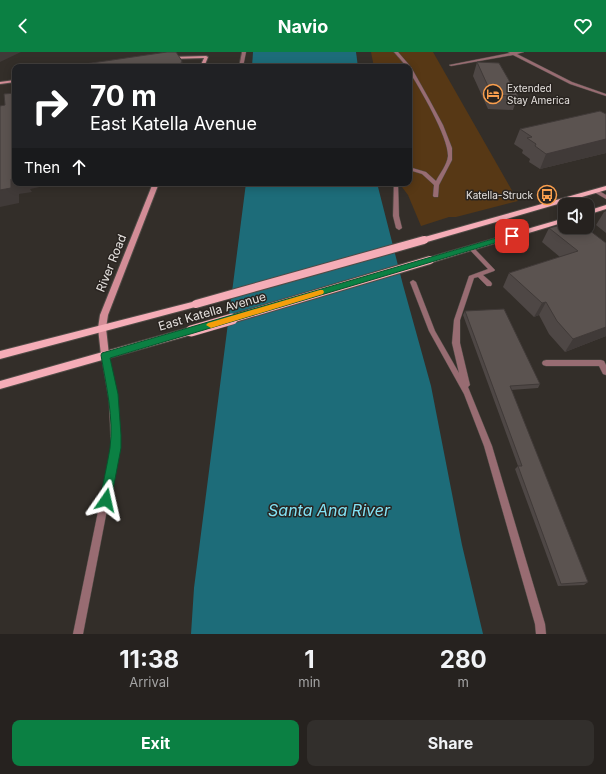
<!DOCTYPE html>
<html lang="en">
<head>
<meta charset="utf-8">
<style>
	:root { --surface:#26221f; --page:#322f2c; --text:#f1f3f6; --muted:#a4a4a4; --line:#423f3d; --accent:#0b8043 }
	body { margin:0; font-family:Inter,sans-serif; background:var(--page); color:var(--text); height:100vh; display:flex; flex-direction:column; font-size:15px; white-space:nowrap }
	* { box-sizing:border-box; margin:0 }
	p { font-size:13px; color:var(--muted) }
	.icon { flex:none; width:22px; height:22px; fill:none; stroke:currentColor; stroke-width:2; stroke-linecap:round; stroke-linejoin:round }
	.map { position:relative; height:582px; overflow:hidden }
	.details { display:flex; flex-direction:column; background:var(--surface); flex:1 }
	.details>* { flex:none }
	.banner { position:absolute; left:12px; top:12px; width:400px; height:122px; border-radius:8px; box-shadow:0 2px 10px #0003,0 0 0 1px var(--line); background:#202124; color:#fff; overflow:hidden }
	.controls { position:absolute; left:558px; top:146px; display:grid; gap:8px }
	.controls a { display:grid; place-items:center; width:36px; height:36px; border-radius:8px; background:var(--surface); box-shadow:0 2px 10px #0003,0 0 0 1px var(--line); font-size:20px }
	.pin { position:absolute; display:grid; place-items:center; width:34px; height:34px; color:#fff; margin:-17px; border-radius:8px; box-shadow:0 2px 6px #0006 }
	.me { position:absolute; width:44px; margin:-22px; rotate:11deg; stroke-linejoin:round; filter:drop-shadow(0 0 3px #0008) }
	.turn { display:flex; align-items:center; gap:14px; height:84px; padding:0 12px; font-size:18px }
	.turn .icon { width:52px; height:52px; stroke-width:2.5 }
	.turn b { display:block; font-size:28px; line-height:34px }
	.then { display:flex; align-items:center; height:38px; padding:0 12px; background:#0003; gap:8px; font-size:15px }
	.eta { display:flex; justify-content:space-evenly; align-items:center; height:68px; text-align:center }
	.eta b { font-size:24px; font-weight:700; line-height:28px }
	.primary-button { display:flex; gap:8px; margin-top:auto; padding:8px 12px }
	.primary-button a { flex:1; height:46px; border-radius:8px; background:var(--accent); color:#fff; font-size:16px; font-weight:700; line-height:46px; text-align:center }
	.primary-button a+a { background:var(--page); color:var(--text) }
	header { display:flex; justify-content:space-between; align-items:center; height:52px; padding:0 12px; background:var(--accent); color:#fff; font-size:18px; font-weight:700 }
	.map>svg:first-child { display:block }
</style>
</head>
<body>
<header><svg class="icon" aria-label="back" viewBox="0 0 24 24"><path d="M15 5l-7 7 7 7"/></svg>Navio<svg class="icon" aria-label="heart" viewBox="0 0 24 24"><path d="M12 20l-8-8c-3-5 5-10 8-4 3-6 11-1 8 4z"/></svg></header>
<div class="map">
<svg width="606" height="582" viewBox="0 0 606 582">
	<rect width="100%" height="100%" fill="#332e29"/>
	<path fill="#573815" d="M371 0H433L518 149 456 165H449L421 174 408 143 399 131H409V15H374Z"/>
	<g fill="#1d6c79">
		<path d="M253 0H356L358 15H252Z"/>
		<path d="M246 131H377L403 233 431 334 462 493 483 582H191L194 536Z"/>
	</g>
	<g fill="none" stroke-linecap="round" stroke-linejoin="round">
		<defs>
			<g id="lane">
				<path d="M242 0H246L243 15H239Z"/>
				<path d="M394 0H398L411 15 429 47 443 73 452 96V108L439 133 438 145H434L433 144 434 133 422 122 409 118V115L426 120 436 129C440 121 447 113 448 104 448 84 420 37 409 19V15H407Z"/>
				<path d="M508 0H524L517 2 572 30 606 42V44L570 32 513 3 451 14 449 13 510 1Z"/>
				<path d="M394 131H398L399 164 402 176 399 178 396 176 393 164Z"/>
				<path d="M596 137 606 143V147L594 140 593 139Z"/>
				<path d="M471 194 473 195 495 218 494 219 483 223 491 230 492 232 491 234H487L478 225 474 226 460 268V291L470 333 468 335 492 394 545 572 546 582H536L535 572 484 394 464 342 429 279 410 230 413 228 416 230 435 279 459 321 452 291 454 268 469 224 488 217 469 197V195Z"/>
				<path d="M105 300 108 301 109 303C115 334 119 364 119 396L83 582H73L111 396 109 349 101 303 102 301Z"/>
				<path d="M546 308H601L604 309 606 313V323L603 322 599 314H546L543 313 542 311 543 309Z"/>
			</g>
			<g id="secondary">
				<path d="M206 4 208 5 204 15H200L204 6 169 7 167 6 169 5Z"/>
				<path d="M15 28V30L0 32V30Z"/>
				<path d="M153 131H159L108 263 106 276 109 303 108 305H102L101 303 98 276 100 263Z"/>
			</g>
			<g id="primary">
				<path d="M606 134V138L427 190H421L420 188 421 186Z"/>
				<path d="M606 153V157L587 163V159Z"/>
				<path d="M565 166V170L430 211 426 208 427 206Z"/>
				<path d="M196 249 199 250 201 252 199 254 0 307V299Z"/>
				<path d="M191 275 194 276 196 279 194 282 0 337V329Z"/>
			</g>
		</defs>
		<use href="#lane" stroke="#504b46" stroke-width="1"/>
		<use href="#secondary" stroke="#504b46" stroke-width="2"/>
		<use href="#primary" stroke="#504b46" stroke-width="2"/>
		<use href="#lane" fill="#986c72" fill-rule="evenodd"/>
		<use href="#secondary" fill="#d38d97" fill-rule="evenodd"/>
		<use href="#primary" fill="#f5adb7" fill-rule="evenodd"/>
		<defs>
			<g id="primary-bridge-far1">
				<path d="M196 252 424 188"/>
				<path d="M228 268 430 208"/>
			</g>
			<path id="primary-bridge" d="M191 279 232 267"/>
		</defs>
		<use href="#primary-bridge-far1" stroke="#504b46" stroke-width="10" stroke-linecap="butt"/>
		<use href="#primary-bridge" stroke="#504b46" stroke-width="12" stroke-linecap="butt"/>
		<use href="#primary-bridge-far1" stroke="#f5adb7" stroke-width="8"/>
		<use href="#primary-bridge" stroke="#f5adb7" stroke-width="11"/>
	</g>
	<g fill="#4e4745">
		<path d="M477 10 518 44 513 58 488 57 473 24Z"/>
		<path d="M606 62V101L540 117 529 110 530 107 522 101 523 98 514 92 520 77Z"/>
		<path d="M606 159V181L596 173 604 160Z"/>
		<path d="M549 176 606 191V284L565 300 549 282 539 263 534 265 503 235 509 221 560 205 542 190Z"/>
		<path d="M465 259 540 332 538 336 511 338 588 530 584 533 558 534 515 417 518 414 463 263Z"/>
	</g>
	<g fill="#403a38">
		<path d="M0 0H21L0 10Z"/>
		<path d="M182 9 184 15H179Z"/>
		<path d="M606 87V101L540 117 546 102Z"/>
		<path d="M15 126V131H58L30 137 32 140 19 142V151L0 155V138L11 127Z"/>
		<path d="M546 250 539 263 534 265 542 251Z"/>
		<path d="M606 275V284L565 300 573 287Z"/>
	</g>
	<g fill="#5b5350" stroke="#403a38">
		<path d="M167 0H176L182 9 179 15H64Z"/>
		<path d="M477 10 499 11 518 44 492 43Z"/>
		<path d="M15 41V126L11 127V136L0 138V54L5 53 4 42Z"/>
		<path d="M600 59 606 62V87L546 102 535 94 536 92 527 86 532 85 520 77Z"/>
		<path d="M565 172V175H585L606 191V275L573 287 557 269 546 250 542 251 509 221 578 199 549 176Z"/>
		<path d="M504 257 540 332 510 334 588 530 561 532 518 414H522L465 259Z"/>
	</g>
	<path fill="#0b8043" stroke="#07532c" d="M510 182H515L516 184 515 185 110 306 118 342 121 383V396L111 448 110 452 106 454 101 452 100 448C103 431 107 414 110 396 114 366 106 333 101 303L102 301Z"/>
	<path fill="#f59e0b" d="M320 238H323L324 240 323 242 211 276 206 273 208 271Z"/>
	<defs>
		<symbol id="hotel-ring" viewBox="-11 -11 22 22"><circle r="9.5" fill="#292420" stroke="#fa9f4e" stroke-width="1.5"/><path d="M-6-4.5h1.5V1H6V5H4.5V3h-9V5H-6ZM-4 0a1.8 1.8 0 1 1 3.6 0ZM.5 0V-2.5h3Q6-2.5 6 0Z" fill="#fa9f4e"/></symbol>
		<symbol id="bus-ring" viewBox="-11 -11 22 22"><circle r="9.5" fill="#292420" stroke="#fa9f4e" stroke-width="1.5"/><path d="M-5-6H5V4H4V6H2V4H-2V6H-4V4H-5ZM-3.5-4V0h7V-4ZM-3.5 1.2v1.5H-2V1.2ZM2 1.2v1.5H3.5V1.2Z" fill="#fa9f4e"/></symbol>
	</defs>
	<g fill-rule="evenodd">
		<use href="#hotel-ring" x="482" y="31" width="22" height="22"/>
		<use href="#bus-ring" x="536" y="132" width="22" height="22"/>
	</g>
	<g text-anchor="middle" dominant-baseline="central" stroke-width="3" stroke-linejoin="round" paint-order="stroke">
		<g font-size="10" fill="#e6e2df" stroke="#292420" text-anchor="start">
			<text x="507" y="36">Extended<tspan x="507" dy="12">Stay America</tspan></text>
			<text x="533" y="143" text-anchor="end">Katella-Struck</text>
		</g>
		<g font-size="12" fill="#e6e2df" stroke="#292420">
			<text transform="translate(111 211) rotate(-68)">River Road</text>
			<text transform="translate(212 259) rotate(-16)">East Katella Avenue</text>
		</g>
		<g font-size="16" font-style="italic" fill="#84e3f5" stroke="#292420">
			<text x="329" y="458">Santa Ana River</text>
		</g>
	</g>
</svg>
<div class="controls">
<a><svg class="icon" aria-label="sound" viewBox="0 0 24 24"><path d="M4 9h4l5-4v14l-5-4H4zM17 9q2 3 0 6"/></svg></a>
</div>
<div class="pin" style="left:512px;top:184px;background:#d93025"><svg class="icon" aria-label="arrive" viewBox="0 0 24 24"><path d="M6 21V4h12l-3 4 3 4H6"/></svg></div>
<svg class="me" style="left:106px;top:448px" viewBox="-20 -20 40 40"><path d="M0-17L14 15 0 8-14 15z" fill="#0b8043" stroke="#fff" stroke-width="4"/></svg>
<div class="banner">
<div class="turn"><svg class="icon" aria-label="right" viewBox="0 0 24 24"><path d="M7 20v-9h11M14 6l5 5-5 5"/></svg><div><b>70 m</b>East Katella Avenue</div></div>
<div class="then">Then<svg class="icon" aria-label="ahead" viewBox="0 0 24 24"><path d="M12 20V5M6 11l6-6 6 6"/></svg></div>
</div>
</div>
<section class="details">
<div class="eta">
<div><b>11:38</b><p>Arrival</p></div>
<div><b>1</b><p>min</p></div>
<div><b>280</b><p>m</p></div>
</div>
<div class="primary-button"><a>Exit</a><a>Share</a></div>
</section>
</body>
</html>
